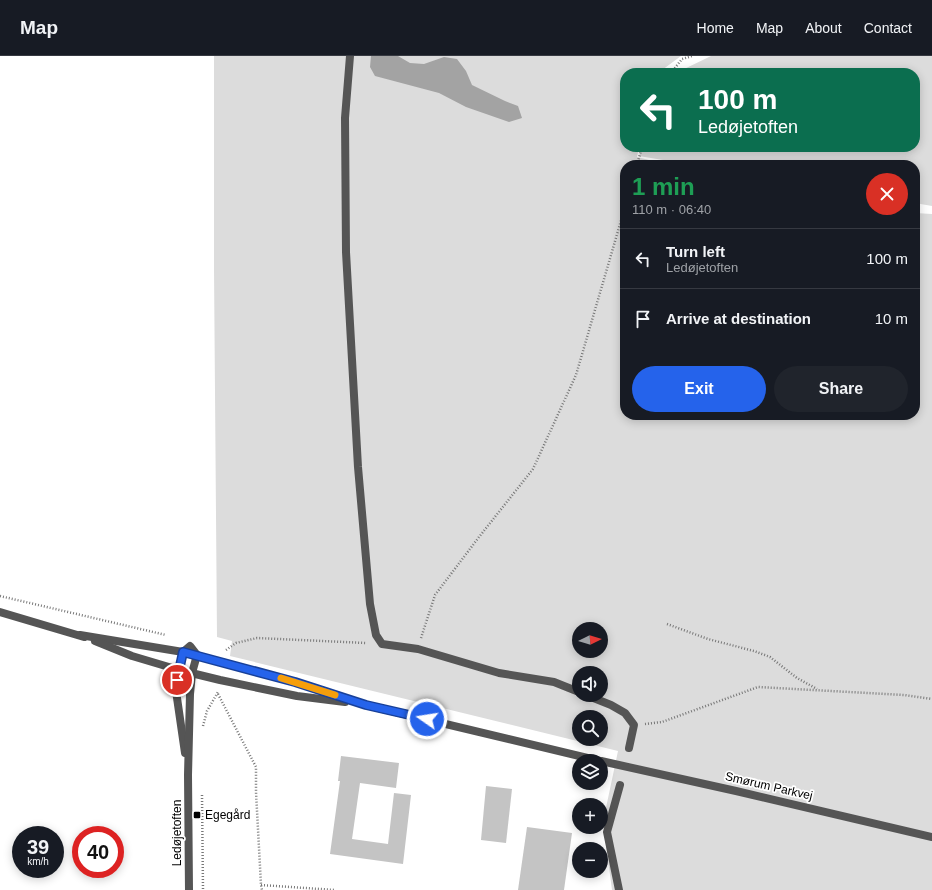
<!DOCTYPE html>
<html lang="en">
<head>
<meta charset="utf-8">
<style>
	:root { --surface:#171b24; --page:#20242c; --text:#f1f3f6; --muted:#9ea1a6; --line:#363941; --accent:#2563eb }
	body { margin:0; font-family:Arial,sans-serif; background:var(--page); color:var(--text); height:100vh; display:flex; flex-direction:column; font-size:15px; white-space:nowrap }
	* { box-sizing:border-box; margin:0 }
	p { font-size:13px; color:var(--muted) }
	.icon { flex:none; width:22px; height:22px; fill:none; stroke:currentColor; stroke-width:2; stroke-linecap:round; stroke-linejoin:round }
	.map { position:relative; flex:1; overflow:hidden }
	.panel { position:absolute; left:620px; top:104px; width:300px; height:260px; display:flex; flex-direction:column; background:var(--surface); border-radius:16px; box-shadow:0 2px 10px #0003 }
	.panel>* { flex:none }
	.hud { position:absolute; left:620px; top:12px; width:300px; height:84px; border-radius:16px; box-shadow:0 2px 10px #0003; background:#0b6e4f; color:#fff; overflow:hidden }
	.needle { width:26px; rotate:85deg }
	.tools { position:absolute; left:572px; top:566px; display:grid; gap:8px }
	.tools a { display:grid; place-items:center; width:36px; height:36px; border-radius:50%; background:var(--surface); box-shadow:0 2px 10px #0003; font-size:20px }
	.speed { position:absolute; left:12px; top:770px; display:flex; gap:8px; font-size:20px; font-weight:700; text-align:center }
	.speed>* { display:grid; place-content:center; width:52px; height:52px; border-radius:50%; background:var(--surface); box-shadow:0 2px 10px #0003; line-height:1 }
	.speed small { font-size:10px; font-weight:400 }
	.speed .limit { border:6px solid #d22; background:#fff; color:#111 }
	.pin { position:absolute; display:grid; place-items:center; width:34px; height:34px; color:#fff; margin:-17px; border:2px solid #fff; border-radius:50%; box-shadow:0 1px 4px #0007 }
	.me { position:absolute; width:44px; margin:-22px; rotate:283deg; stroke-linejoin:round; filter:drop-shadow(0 0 3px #0008) }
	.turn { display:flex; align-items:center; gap:14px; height:84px; padding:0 12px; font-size:18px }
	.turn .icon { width:52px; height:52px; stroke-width:2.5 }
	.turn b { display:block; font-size:28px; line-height:34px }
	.round { display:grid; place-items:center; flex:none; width:42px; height:42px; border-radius:21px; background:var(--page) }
	.headline { display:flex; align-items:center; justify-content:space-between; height:68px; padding:0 12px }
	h1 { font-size:24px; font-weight:800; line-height:30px; color:#1e9e55 }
	.action { display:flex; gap:8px; margin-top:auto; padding:8px 12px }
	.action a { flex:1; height:46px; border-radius:24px; background:var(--accent); color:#fff; font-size:16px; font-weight:800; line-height:46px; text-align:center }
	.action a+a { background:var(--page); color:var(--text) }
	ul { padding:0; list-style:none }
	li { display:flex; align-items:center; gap:12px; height:60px; padding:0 12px; border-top:1px solid var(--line) }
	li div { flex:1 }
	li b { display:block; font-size:15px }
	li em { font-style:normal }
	header { display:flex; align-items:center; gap:24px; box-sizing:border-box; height:56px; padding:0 20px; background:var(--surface); border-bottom:1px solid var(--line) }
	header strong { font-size:19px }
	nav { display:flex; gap:22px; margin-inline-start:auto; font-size:14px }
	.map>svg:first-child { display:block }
</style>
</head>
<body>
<header>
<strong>Map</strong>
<nav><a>Home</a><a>Map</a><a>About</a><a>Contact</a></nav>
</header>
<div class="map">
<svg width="932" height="834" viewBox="0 0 932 834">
	<rect width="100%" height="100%" fill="#fff"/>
	<g fill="#dcdcdc" fill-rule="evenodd">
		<path d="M214 0H681L658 17H625V91H639L637 101 669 109H625V359H915V157L932 158V834H612L603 766 618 695 230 600 232 585 217 581 214 213ZM579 573H601V595H579ZM579 617H601V639H579ZM579 661H601V683H579Z"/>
		<path d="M711 0H932V150L915 147V109H693L639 100 643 91H915V17H676Z"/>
	</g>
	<path fill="#a3a3a3" d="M371 0H398L410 7 424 8 444 1 457 3 466 15 472 29 505 45 518 50 522 62 509 66 466 51 439 37 375 20 370 11Z"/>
	<g fill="#c4c4c4">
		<path d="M341 700 399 707 396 732 360 727 352 783 388 788 394 737 411 739 403 808 330 798 340 725H338Z"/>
		<path d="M486 730 512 733 506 787 481 784Z"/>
		<path d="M527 771 572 777 564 834H518Z"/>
	</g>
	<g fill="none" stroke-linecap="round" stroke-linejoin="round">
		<g stroke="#777" stroke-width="2.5" stroke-dasharray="1 2" stroke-linecap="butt">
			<path d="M671 17 682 3 692 0"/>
			<path d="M637 109 642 91"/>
			<path d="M0 540 166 579"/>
			<path d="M667 568 708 583 754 595 770 601 797 622 817 633"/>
			<path d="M421 582 435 539 479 481 533 413 576 319 625 151"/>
			<path d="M226 594 236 587 257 582 366 587"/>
			<path d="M218 638 256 711V736L261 829 262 834"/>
			<path d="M645 668 662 666 758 631 904 639 932 643"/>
			<path d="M203 670 207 655 218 636"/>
			<path d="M202 739 203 834"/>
			<path d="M261 829 335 834"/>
		</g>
		<g stroke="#555" stroke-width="8">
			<path d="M350 0 345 62 346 196 358 411 370 548 376 579 382 588 418 593 499 617 554 626 579 636"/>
			<path d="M183 596 190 590 197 599"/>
			<path d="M586 639 611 649 625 657 634 669 629 692"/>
			<path d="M619 834 607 776 620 729"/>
		</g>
		<g stroke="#555" stroke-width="8">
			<path d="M0 556 84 581"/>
			<path d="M80 579 183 596 295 626 366 649 600 705"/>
			<path d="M95 585 132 600 179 614 220 624 297 640 345 646"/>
			<path d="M183 596 179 614 176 635 185 697"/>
			<path d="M601 705 736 735 932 781"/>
			<path d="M189 834 188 719 190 638 192 617 197 599"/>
		</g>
	</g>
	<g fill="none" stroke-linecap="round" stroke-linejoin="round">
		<defs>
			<path id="route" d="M177 624 183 596 295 626 366 649 427 663"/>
		</defs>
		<use href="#route" stroke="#184099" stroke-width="10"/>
		<use href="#route" stroke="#2563eb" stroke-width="7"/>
		<path stroke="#f59e0b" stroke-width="7" d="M281 622 335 639"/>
	</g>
	<rect fill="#000" stroke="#fff" stroke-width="1.5" x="193" y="755" width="8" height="8" rx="2"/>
	<g text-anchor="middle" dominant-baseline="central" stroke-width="3.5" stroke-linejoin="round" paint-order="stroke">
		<g font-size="12" fill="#000" stroke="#fff">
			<text transform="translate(769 730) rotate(13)">Smørum Parkvej</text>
			<text transform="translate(177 777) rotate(-90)">Ledøjetoften</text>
		</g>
		<g font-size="12" fill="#000" stroke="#fff" text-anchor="start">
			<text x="205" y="759">Egegård</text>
		</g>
	</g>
</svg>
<div class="tools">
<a><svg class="needle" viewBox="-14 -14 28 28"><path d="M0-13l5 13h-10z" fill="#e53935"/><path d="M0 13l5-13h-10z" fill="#9ea1a6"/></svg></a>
<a><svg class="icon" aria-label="sound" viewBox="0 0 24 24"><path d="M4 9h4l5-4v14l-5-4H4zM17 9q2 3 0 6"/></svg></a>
<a><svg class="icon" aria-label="search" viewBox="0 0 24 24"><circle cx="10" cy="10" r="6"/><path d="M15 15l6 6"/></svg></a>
<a><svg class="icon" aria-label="layers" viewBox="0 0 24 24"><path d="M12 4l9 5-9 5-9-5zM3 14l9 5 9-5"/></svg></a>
<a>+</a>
<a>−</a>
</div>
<div class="speed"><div>39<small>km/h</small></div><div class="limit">40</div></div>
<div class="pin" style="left:177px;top:624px;background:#d93025"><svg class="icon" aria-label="arrive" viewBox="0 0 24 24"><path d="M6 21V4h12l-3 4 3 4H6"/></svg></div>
<svg class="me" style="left:427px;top:663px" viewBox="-20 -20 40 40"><circle r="17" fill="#2563eb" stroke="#fff" stroke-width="3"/><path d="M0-11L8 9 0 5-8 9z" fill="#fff"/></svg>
<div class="hud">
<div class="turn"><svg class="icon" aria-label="left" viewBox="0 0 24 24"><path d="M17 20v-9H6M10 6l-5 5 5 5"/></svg><div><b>100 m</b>Ledøjetoften</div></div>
</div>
<section class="panel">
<div class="headline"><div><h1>1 min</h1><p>110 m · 06:40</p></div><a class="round" style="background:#d93025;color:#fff"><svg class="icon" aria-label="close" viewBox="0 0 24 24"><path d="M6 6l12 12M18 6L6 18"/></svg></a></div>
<ul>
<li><svg class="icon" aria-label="left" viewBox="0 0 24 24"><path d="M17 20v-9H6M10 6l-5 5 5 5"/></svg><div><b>Turn left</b><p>Ledøjetoften</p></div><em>100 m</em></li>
<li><svg class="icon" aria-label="arrive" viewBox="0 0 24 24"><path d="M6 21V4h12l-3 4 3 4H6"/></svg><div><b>Arrive at destination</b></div><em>10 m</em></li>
</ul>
<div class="action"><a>Exit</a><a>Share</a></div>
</section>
</div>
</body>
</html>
